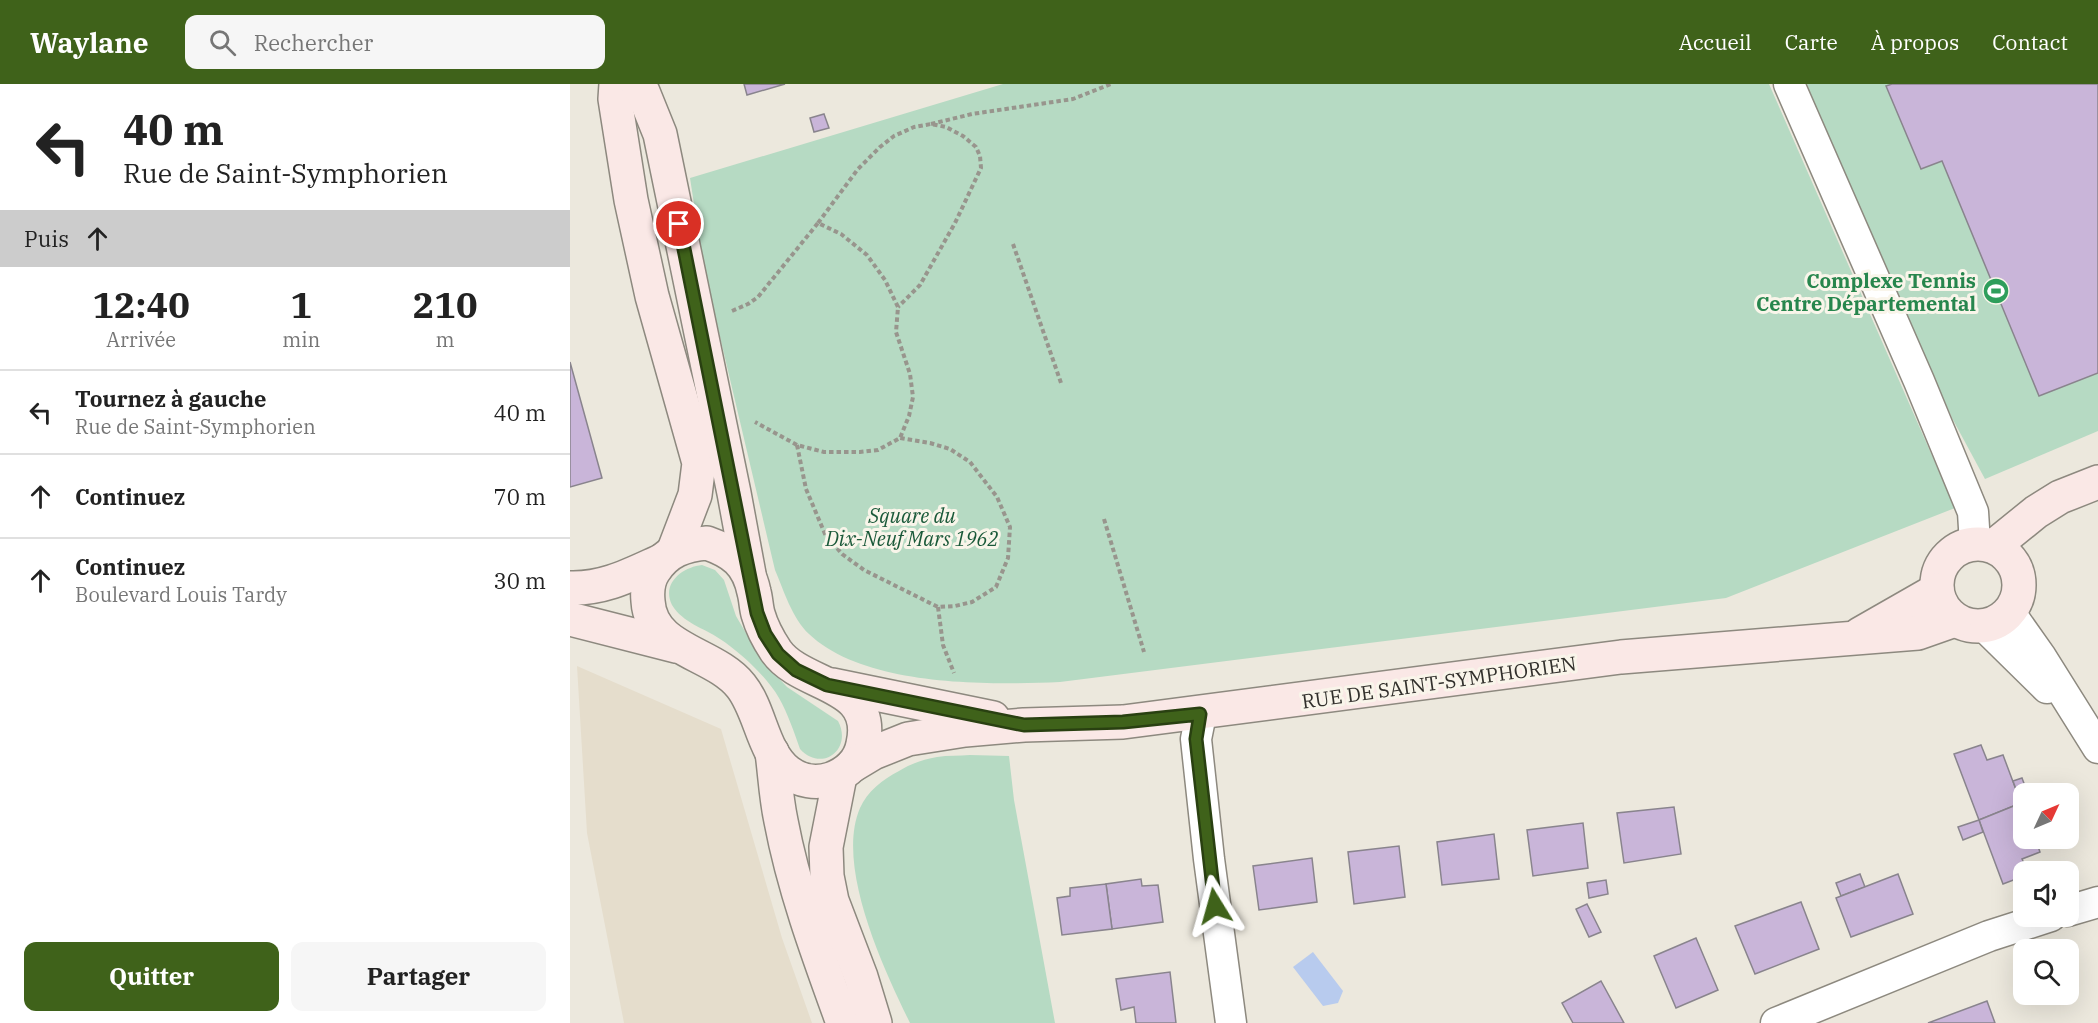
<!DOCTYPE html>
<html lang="fr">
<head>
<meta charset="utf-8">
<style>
	:root { --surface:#fff; --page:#f6f6f6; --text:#222; --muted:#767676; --line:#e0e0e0; --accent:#3f621a }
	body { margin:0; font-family:"IBM Plex Serif",serif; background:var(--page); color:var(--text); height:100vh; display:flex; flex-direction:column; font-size:22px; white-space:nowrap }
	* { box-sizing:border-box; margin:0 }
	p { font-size:20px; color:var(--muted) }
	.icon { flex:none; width:33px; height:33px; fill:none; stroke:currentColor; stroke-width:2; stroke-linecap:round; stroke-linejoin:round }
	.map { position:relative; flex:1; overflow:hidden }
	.side { display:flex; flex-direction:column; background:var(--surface); width:570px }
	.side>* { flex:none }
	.hud { background:#fff; color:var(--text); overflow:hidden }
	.needle { width:39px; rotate:46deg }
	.fabs { position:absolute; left:1443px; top:699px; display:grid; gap:12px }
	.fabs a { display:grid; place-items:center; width:66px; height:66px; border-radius:12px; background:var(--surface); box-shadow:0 6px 24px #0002; font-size:30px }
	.pin { position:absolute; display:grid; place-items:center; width:51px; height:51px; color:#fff; margin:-26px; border:3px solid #fff; border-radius:50%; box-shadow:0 2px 6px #0007 }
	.me { position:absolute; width:66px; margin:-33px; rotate:352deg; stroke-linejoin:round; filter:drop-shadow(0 0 4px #0008) }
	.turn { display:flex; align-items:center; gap:21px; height:126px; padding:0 24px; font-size:27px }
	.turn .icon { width:78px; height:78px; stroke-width:2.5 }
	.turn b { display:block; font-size:42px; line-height:51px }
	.then { display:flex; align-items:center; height:57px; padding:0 24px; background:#0003; gap:12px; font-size:22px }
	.eta { display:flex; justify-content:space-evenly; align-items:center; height:102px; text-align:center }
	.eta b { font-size:36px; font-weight:800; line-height:42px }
	.action { display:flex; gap:12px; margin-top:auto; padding:12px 24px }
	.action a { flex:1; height:69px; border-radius:12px; background:var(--accent); color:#fff; font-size:24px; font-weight:800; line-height:69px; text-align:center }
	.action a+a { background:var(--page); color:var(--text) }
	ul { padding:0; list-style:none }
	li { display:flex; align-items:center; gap:18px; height:84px; padding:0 24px; border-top:2px solid var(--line) }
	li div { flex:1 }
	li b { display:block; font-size:22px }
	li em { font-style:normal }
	header { display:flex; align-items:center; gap:36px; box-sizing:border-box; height:84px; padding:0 30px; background:var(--accent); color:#fff }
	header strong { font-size:28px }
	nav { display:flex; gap:33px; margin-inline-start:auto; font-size:21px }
	.search { width:420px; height:54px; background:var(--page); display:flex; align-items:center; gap:15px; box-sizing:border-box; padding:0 21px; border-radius:12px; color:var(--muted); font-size:22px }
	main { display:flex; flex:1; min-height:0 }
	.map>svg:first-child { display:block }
</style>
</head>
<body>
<header>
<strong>Waylane</strong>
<div class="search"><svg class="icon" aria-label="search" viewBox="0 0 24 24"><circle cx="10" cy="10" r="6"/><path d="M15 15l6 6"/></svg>Rechercher</div>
<nav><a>Accueil</a><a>Carte</a><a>À propos</a><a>Contact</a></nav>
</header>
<main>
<section class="side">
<div class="hud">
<div class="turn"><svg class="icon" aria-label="left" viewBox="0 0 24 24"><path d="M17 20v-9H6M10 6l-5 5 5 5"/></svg><div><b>40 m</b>Rue de Saint-Symphorien</div></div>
<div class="then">Puis<svg class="icon" aria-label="ahead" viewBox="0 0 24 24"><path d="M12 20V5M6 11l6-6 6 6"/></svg></div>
</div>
<div class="eta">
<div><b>12:40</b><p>Arrivée</p></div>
<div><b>1</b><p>min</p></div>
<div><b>210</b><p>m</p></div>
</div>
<ul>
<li><svg class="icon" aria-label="left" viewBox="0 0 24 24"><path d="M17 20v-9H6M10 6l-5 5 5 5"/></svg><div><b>Tournez à gauche</b><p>Rue de Saint-Symphorien</p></div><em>40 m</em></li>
<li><svg class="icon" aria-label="ahead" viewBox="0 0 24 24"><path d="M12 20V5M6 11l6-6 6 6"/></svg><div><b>Continuez</b></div><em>70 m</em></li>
<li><svg class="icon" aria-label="ahead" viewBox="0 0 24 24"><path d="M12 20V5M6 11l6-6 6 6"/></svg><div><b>Continuez</b><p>Boulevard Louis Tardy</p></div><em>30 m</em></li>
</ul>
<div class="action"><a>Quitter</a><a>Partager</a></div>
</section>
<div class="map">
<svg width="1528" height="939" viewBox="0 0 1528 939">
	<rect width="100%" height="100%" fill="#ece8dd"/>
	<path fill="#e5ddcc" d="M7 582 151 645 212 854 242 939H54L17 749Z"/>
	<g fill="#b6dac3">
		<path d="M433 0H1199L1385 424 1156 514 490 598C418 601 295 603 239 550 222 534 214 507 205 486L134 185 120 94Z"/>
		<path d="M1237 0H1528V347L1415 395 1382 334 1254 46Z"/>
		<path d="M132 481 145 486 154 496 166 532 187 568 201 586 217 603 268 637C283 665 252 689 230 665 224 648 218 630 209 614 197 593 170 568 150 555 134 544 113 539 102 521 91 499 113 483 132 481Z"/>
		<path d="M400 671 439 672 444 716 485 939H340C314 886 265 782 290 724 297 708 313 695 329 687 340 680 354 675 367 673 378 671 389 672 400 671Z"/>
	</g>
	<path fill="#b8cbee" d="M743 868 773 907 768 919 753 922 723 883Z"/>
	<g fill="#c9b5d9" stroke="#89848d" stroke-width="1.5">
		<path d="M174 0H215L177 11Z"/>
		<path d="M1322 0H1528V289L1469 312 1372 77 1351 85 1316 2Z"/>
		<path d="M254 30 259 44 244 48 240 34Z"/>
		<path d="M0 278 32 394 0 403Z"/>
		<path d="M1411 661 1417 676 1433 671 1451 719 1409 736 1384 670Z"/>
		<path d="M1452 694 1458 710H1454V718L1451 719 1443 697Z"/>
		<path d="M1451 719 1454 725V754H1465L1470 768 1452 775 1458 788H1454V792L1433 800 1409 736Z"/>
		<path d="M1104 723 1111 770 1054 779 1047 729Z"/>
		<path d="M1409 736 1413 748 1393 756 1388 743Z"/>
		<path d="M1013 739 1018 784 963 792 957 746Z"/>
		<path d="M924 750 929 795 872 801 867 758Z"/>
		<path d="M829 762 835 813 784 820 778 768Z"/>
		<path d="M742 774 747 818 689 826 683 782Z"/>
		<path d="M1290 790 1295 803 1271 812 1266 799Z"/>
		<path d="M1328 790 1343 830 1281 853 1266 814Z"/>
		<path d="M571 795 572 802 588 801 593 838 542 845 536 800Z"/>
		<path d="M1036 796 1038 810 1019 814 1017 799Z"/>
		<path d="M536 800 542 845 492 851 487 814 500 812V804Z"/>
		<path d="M1231 818 1249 865 1185 890 1165 842Z"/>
		<path d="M1017 820 1031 848 1019 853 1006 825Z"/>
		<path d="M1126 854 1148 906 1106 924 1084 872Z"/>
		<path d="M600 888 606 939H566L564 923 551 926 546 895Z"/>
		<path d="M1031 897 1054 939H1003L992 919Z"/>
		<path d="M1417 917 1425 939H1358Z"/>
	</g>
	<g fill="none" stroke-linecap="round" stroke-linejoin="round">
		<defs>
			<g id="street">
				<path d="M1219 0 1349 297 1403 428 1405 460"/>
				<path d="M1440 529 1471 573 1528 664"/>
				<path d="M1414 542 1477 604"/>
				<path d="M631 630 626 655 639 775 661 939"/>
				<path d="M1498 827 1528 818"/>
				<path d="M1206 939 1419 852 1481 832"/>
			</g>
			<g id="secondary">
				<path d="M46 0 45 15 61 116 82 212 129 379 125 411 104 466"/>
				<path d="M68 0 73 8 90 50 164 409 179 490"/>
				<path d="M137 459C163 468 178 479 184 508 186 515 186 523 188 530 192 544 198 555 206 567 232 604 307 598 293 660 290 677 277 689 261 695 246 700 230 697 218 688 192 668 191 627 171 602 144 568 81 567 78 517 77 507 78 496 84 487 97 467 114 461 137 459Z"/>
				<circle cx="1408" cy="501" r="41"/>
				<path d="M1424 462 1466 428 1490 413 1528 398"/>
				<path d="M0 504C34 505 60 491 91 477"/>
				<path d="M0 535 106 562"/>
				<path d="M1290 550 1367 506"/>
				<path d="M262 601 423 634"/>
				<path d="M202 668C205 691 206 714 211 737 224 806 249 873 273 939"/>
				<path d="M283 681 303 669 338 655 395 646 454 641 553 638 1051 573 1348 549 1385 536"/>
				<path d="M270 692 256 763 257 792 262 817 291 893 305 939"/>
			</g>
		</defs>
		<use href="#street" stroke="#8d897f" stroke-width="33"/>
		<use href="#secondary" stroke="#8d897f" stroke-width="36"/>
		<g stroke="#98958d" stroke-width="4" stroke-dasharray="4.5 3" stroke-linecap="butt">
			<path d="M361 40 402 30 503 15 541 0"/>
			<path d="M248 139 288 85 310 63 324 52 344 43 361 40 376 43 393 52 406 63 410 72 411 84 385 139 350 201 328 223"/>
			<path d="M443 160 491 299"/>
			<path d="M162 227 178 220 188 213 248 139 271 150 297 171 315 196 328 223 326 248 340 290 343 313 339 332 330 354 308 366 290 368H254L227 361 185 338"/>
			<path d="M227 361 236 405 255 450 272 470 294 486 368 523 385 522 402 518 426 503 438 474 440 443 427 413 400 378 380 365 360 359 330 354"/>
			<path d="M534 435 574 568"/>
			<path d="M368 523 373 561 384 589"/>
		</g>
		<use href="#street" stroke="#fff" stroke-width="30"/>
		<use href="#secondary" stroke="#fae8e6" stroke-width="33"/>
	</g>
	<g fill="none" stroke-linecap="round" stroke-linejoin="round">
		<defs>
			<path id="route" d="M109 140 187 529 195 550 208 570 226 586 257 601 454 641 553 638 630 630 626 655 645 822"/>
		</defs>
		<use href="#route" stroke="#294011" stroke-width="15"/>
		<use href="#route" stroke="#3f621a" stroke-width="10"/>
	</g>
	<defs>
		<symbol id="stadium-disc" viewBox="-11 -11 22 22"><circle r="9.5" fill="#2e9e5b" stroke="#f9f5ea"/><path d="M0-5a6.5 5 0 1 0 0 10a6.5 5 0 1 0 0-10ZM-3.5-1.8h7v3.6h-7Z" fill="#fff"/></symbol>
	</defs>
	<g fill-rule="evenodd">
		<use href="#stadium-disc" x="1411" y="192" width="30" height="30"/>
	</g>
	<g text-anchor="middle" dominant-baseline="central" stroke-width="6" stroke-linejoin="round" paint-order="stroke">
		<g font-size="20" font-weight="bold" fill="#27864d" stroke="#f9f5ea" text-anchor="end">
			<text x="1406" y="196">Complexe Tennis<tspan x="1406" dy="23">Centre Départemental</tspan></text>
		</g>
		<g font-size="20" font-style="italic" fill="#1a5939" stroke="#f9f5ea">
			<text x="342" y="431">Square du<tspan x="342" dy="23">Dix-Neuf Mars 1962</tspan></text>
		</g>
		<g font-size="20" fill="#32302c" stroke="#f9f5ea">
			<text transform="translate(869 598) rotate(-8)">RUE DE SAINT-SYMPHORIEN</text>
		</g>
	</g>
</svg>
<div class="fabs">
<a><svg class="needle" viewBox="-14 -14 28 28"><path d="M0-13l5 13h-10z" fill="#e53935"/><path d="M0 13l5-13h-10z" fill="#767676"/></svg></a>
<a><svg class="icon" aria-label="sound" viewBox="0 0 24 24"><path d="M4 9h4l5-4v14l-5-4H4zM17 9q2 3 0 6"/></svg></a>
<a><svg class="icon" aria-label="search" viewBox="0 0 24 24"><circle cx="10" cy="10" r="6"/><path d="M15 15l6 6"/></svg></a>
</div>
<div class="pin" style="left:109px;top:140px;background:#d93025"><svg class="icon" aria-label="arrive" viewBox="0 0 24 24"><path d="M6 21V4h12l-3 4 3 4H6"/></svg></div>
<svg class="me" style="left:645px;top:822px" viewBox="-20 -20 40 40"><path d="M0-17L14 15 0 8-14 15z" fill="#3f621a" stroke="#fff" stroke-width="4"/></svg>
</div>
</main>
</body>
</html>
